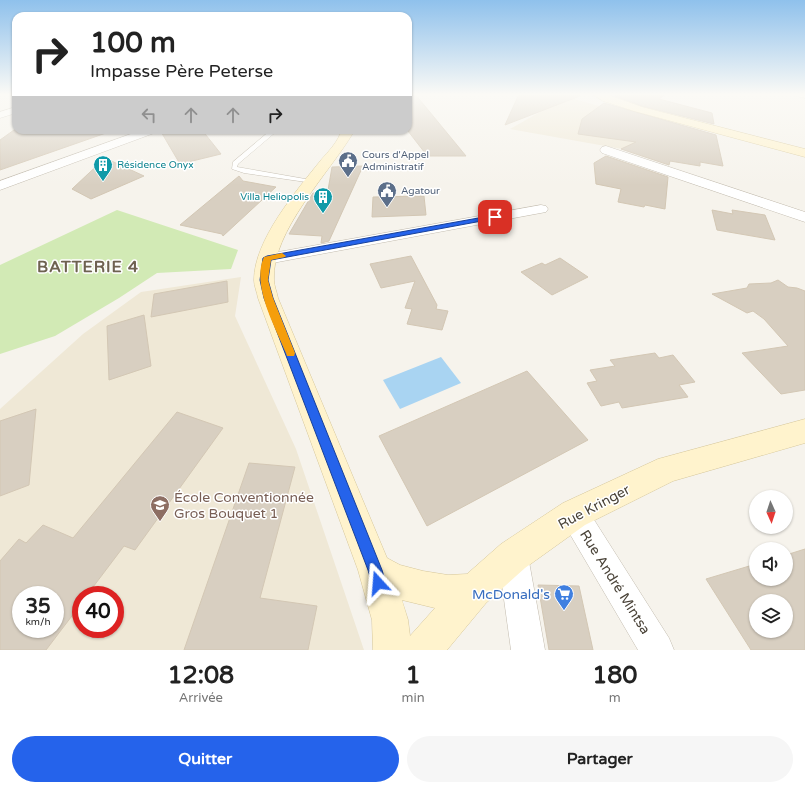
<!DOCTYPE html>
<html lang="fr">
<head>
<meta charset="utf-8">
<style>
	:root { --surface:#fff; --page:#f6f6f6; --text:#222; --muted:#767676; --accent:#2563eb }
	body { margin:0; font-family:"Varela Round",sans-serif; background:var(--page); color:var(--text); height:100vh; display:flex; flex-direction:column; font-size:15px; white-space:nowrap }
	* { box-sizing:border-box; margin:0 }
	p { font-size:13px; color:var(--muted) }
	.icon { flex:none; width:22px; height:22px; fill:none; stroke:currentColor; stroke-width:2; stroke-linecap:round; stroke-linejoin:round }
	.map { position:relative; height:650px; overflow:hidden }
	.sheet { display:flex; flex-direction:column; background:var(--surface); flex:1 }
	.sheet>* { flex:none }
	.hud { position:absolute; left:12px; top:12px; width:400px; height:122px; border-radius:12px; box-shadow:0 1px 3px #0004; background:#fff; color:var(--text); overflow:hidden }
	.needle { width:26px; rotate:177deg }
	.buttons { position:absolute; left:749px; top:490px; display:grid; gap:8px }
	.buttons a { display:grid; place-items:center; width:44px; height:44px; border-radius:50%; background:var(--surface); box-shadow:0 1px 3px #0004; font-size:20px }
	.speed { position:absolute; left:12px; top:586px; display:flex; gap:8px; font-size:20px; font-weight:700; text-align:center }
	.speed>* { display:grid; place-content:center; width:52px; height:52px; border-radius:50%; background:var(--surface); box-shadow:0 1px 3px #0004; line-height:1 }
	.speed small { font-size:10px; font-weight:400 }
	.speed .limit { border:6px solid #d22; background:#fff; color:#111 }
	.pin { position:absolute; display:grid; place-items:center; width:34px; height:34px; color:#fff; margin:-17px; border-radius:8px; box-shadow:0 2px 6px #0006 }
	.me { position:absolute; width:44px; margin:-22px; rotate:341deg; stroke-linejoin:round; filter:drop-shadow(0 0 3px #0008) }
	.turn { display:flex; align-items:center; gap:14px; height:84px; padding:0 12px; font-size:18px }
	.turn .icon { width:52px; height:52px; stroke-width:2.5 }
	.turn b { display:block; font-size:28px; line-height:34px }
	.lanes { display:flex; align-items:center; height:38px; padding:0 12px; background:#0003; justify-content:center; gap:20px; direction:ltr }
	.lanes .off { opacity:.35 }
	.eta { display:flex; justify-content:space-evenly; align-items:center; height:68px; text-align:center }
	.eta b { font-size:24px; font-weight:700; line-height:28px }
	.cta { display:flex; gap:8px; margin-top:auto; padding:8px 12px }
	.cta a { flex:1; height:46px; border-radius:24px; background:var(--accent); color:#fff; font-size:16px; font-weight:700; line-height:46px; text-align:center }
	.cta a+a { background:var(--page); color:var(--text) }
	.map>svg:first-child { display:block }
</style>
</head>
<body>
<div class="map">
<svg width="805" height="650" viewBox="0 0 805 650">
	<rect width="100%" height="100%" fill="#f6f3ec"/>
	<g fill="#efe8d6" fill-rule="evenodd">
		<path d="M563 99H574L617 111 650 154 510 129Z"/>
		<path d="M241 277 235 316 296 449 364 650H0V409L83 334 141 292ZM21 595H55V629H21ZM81 595H115V629H81Z"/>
	</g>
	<path fill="#d2eab5" d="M117 210 238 250 231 269 157 273 119 298 55 336 0 354V265Z"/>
	<path fill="#a9d4f2" d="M441 357 461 383 400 409 383 380Z"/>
	<g fill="#d8cfc1" stroke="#d3c7b4" fill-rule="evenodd">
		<path d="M408 94H415L466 156H429V153H425L408 131Z"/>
		<path d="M519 94H579L580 96 505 125Z"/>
		<path d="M617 94H666L659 99 712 113 714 124 642 106 615 96Z"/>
		<path d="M604 103 716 135 723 166 700 162V166L670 161 669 165 621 149 636 142 578 134 582 119Z"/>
		<path d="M14 130H106V133L0 170V140Z"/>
		<path d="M160 130H202L221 154 180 164Z"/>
		<path d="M606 156 668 177 665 209 645 205 644 207 618 202 621 189 596 184 594 163Z"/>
		<path d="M105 158 144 176 91 199 72 189Z"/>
		<path d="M363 166 329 241 321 243 322 236 289 234 313 193 327 196 332 167Z"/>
		<path d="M239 176 243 181 276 187 223 236 222 234 180 225Z"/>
		<path d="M424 196 426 215 372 217 373 197Z"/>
		<path d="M712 210 733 214 732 210 765 215 775 240 717 230Z"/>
		<path d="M411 256 437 305 436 309 448 311 442 330 407 324 412 309 405 308 415 281 381 288 370 264Z"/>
		<path d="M560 258 588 277 552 295 521 272 542 263 545 265Z"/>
		<path d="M778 280 788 287 797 288 805 291V390L781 394 742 353 788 346 764 319 753 311 747 313 712 294 747 288 749 284 771 283Z"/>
		<path d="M227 281 228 302 151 317 154 294Z"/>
		<path d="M144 315 151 366 109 380 107 326Z"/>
		<path d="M655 353 659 358 673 355 695 382 679 385 688 397 622 408 619 402 601 406 587 383 597 381 590 370 615 366 610 360Z"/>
		<path d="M527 371 588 440 427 526 379 436Z"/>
		<path d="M36 409 29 485 0 496V421Z"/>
		<path d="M177 412 223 428 135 550 124 546 87 595H81V604L46 650H0V561L19 539 26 543 43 525 73 538ZM21 595H55V629H21Z"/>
		<path d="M249 463 295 467 260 598 317 606 308 650H184Z"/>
		<path d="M805 549V650H751L706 579 756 564V579H786V555ZM756 601H786V631H756Z"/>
		<path d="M538 585 579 586 593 650H549Z"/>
	</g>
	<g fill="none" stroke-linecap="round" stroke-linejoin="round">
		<defs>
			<path id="lane" d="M271 130H278L238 164 237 167 311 180 314 182 313 183 244 173 232 169 233 162Z"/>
			<g id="street">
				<path d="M794 94H805V98L796 96Z"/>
				<path d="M16 107V113L0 118V112Z"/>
				<path d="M142 130H159L157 132 0 190V181Z"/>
				<path d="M606 146 805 212V222L602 153 600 150 602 147Z"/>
				<path d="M541 205 546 206 548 209 546 212 267 264 261 263 258 259 261 255 267 254Z"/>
				<path d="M574 500 584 504 669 638 674 650H638L564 524 560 514 564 504Z"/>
				<path d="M513 541 524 545 528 556 545 650H511L498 556 502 545Z"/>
			</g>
			<g id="secondary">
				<path d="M592 94H606L642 107 805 149V157L634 111 603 101Z"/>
				<path d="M341 130H353V133C330 172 271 232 274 280 274 286 277 292 278 298L387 558 400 565 423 571 448 575 467 574 501 544 563 503 658 459 805 419V443L673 481 585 525 525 568 486 603 447 650H373L372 620 358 570 258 298C257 292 254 286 254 280 254 240 297 190 321 160 327 153 340 140 341 130ZM402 600 435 608 410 636 408 620Z"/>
			</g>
		</defs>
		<use href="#lane" stroke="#c2bbae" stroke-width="1"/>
		<use href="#street" stroke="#c2bbae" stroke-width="1"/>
		<use href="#secondary" stroke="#d6c79b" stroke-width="1"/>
		<use href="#lane" fill="#fff" fill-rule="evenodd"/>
		<use href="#street" fill="#fff" fill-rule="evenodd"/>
		<use href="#secondary" fill="#fff3cd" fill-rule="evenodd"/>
	</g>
	<linearGradient id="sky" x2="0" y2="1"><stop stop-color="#8fc1ec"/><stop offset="0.51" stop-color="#fbfaf6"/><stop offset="1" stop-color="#fbfaf6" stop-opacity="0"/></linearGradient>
	<rect width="805" height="185" fill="url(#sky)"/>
	<path fill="#2563eb" stroke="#184099" d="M495 215 499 217 498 218 271 260 268 280 273 298 382 570 386 583 383 588 378 590 373 588 368 570 264 298 260 280 263 258 267 256Z"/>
	<path fill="#f59e0b" d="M282 253 286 256 285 257 271 260 268 280 273 298 295 353 294 356H287L286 353C275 327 251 284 264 257Z"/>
	<defs>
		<symbol id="civic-pin" viewBox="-11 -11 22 30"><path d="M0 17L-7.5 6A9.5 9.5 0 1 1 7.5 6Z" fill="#5c6f8a" stroke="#fff"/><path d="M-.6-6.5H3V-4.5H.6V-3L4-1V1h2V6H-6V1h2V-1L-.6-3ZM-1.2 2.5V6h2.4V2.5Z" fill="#fff"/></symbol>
		<symbol id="building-pin" viewBox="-11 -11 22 30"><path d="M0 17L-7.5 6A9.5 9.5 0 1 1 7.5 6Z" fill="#0f9aa8" stroke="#fff"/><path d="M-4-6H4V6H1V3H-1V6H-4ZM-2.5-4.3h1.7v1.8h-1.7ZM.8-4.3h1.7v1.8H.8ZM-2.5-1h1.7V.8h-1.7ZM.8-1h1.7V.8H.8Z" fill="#fff"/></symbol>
		<symbol id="school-pin" viewBox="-11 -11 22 30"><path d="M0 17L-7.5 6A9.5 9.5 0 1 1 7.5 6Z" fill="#8d6e63" stroke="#fff"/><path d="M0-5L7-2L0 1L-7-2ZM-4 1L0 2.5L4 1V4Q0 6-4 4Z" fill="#fff"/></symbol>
		<symbol id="supermarket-pin" viewBox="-11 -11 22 30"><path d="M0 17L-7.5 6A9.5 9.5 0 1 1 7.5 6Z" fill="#3f7fe0" stroke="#fff"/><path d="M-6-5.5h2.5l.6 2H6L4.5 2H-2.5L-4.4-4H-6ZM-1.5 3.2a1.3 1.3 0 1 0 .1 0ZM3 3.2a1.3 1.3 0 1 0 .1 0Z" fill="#fff"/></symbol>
	</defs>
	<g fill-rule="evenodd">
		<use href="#civic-pin" x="337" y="150" width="22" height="30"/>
		<use href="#building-pin" x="92" y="154" width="22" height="30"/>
		<use href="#civic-pin" x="376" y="180" width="22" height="30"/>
		<use href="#building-pin" x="312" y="186" width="22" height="30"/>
		<use href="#school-pin" x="149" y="494" width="22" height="30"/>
		<use href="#supermarket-pin" x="553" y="583" width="22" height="30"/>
	</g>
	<g text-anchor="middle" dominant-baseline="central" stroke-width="3" stroke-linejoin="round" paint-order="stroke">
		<g font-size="10" fill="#4e5e75" stroke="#fff" text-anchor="start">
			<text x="362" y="155">Cours d'Appel<tspan x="362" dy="12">Administratif</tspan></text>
			<text x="401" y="191">Agatour</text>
		</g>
		<g font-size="10" fill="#0d838f" stroke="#fff" text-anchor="start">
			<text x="117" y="165">Résidence Onyx</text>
			<text x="309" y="197" text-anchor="end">Villa Heliopolis</text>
		</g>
		<g font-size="14" fill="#785e54" stroke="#fff" text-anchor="start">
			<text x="174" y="497">École Conventionnée<tspan x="174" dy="16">Gros Bouquet 1</tspan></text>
		</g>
		<g font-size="14" fill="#4b4439" stroke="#fff">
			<text transform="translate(594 507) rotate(-28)">Rue Kringer</text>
			<text transform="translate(615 582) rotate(58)">Rue André Mintsa</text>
		</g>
		<g font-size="14" fill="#366cbe" stroke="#fff" text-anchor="end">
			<text x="550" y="594">McDonald's</text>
		</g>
		<g font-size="16" font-weight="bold" letter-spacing="1" fill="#6e6250" stroke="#fff">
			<text x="88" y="267">BATTERIE 4</text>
		</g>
	</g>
</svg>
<div class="buttons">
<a><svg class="needle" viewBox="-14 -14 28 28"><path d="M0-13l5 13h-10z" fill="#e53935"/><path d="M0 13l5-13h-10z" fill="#767676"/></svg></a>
<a><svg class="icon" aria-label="sound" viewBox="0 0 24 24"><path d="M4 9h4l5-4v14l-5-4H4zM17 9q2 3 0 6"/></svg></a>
<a><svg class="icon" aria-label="layers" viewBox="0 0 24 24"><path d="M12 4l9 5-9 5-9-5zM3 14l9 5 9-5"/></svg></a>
</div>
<div class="speed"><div>35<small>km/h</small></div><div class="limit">40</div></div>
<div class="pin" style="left:495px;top:217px;background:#d93025"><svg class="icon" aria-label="arrive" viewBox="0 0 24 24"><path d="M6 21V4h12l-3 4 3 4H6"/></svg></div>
<svg class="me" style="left:378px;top:583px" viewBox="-20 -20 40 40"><path d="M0-17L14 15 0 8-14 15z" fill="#2563eb" stroke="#fff" stroke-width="4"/></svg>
<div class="hud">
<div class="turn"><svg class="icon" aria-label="right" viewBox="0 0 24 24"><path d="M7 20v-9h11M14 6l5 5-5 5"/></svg><div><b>100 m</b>Impasse Père Peterse</div></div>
<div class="lanes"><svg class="icon off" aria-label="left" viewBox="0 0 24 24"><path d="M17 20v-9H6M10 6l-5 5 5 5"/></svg><svg class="icon off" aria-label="ahead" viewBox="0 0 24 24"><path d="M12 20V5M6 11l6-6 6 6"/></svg><svg class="icon off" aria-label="ahead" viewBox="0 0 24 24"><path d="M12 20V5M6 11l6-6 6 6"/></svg><svg class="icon" aria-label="right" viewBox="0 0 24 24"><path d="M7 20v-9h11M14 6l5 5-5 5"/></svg></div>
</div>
</div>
<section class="sheet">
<div class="eta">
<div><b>12:08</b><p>Arrivée</p></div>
<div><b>1</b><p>min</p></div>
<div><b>180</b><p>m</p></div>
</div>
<div class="cta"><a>Quitter</a><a>Partager</a></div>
</section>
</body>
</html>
